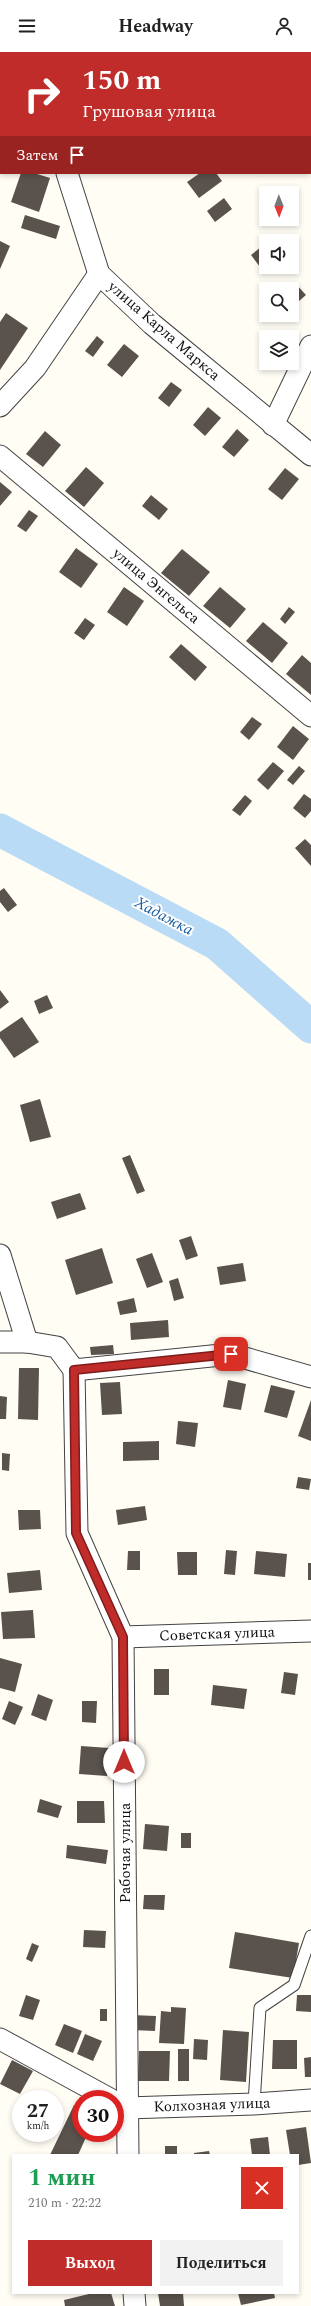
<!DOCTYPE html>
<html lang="ru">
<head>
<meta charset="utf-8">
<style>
	:root { --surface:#fff; --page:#f2f2f2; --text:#222; --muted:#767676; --accent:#c02c29 }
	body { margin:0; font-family:Spectral,serif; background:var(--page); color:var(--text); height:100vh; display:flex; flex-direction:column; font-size:15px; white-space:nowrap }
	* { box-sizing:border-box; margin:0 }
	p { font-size:13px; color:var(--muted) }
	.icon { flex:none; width:22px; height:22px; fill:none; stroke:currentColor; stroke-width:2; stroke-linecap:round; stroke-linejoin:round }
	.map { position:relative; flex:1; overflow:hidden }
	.drawer { position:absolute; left:12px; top:2102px; width:287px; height:140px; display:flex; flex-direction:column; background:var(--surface); border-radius:0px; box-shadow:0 2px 6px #0003 }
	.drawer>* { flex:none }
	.banner { position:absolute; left:0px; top:0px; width:311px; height:122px; box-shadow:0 2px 6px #0003; background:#c02c29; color:#fff; overflow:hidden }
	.needle { width:26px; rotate:179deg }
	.fabs { position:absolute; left:259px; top:134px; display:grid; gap:8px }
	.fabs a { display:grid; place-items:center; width:40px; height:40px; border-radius:0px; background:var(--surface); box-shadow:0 2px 6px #0003; font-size:20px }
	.speed { position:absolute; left:12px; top:2038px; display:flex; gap:8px; font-size:20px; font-weight:700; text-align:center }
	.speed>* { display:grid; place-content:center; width:52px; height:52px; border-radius:50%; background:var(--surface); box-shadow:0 2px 6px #0003; line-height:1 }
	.speed small { font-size:10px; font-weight:400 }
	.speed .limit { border:6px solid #d22; background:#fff; color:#111 }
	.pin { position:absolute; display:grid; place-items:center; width:34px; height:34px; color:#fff; margin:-17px; border-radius:8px; box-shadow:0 2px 6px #0006 }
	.me { position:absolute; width:44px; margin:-22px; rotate:0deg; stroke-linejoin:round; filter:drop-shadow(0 0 3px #0008) }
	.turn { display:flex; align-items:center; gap:14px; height:84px; padding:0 16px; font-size:18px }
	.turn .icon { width:52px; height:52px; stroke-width:2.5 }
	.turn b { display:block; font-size:28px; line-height:34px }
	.then { display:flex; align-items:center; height:38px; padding:0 16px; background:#0003; gap:8px; font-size:15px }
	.round { display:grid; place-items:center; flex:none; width:42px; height:42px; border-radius:0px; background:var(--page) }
	.summary { display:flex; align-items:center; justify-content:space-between; height:68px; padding:0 16px }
	h1 { font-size:24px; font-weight:700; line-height:30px; color:#1e9e55 }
	.action { display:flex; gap:8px; margin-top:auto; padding:8px 16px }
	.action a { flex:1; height:46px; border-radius:0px; background:var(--accent); color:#fff; font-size:16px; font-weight:700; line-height:46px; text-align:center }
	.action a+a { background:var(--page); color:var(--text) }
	header { display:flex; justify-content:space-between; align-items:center; height:52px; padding:0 16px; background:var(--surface); font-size:18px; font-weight:700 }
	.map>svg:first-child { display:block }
</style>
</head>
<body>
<header><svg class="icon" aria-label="menu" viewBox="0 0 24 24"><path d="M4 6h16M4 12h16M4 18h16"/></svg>Headway<svg class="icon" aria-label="person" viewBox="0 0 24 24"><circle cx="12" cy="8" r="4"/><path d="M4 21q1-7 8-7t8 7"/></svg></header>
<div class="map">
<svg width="311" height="2254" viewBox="0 0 311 2254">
	<rect width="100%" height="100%" fill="#fffdf4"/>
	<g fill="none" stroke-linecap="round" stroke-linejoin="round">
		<g stroke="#b9dbf6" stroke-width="33">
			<path d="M50 1 58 0"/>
			<path d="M0 7H1"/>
			<path d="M0 778 217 892 311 975"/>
		</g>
	</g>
	<g fill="#59524d">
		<path d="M21 121H34L50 126 39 160 11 150Z"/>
		<path d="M200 121H216L222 129 199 146 187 130Z"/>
		<path d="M224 146 232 157 215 170 207 159Z"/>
		<path d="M25 163 60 174 56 187 21 176Z"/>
		<path d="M0 189 10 194 0 217Z"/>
		<path d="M266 191V211L260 215 251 203Z"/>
		<path d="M295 231 306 243 292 255V237H289Z"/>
		<path d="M6 261 28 276 0 318V270Z"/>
		<path d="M97 284 104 290 93 305 85 299Z"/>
		<path d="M124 292 139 304 122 325 107 313Z"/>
		<path d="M171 330 182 338 169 355 158 346Z"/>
		<path d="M208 355 221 366 205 384 193 373Z"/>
		<path d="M237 377 249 388 234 405 222 395Z"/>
		<path d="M45 379 61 393 43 415 26 402Z"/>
		<path d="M86 415 104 431 84 455 65 439Z"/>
		<path d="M285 416 299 427 282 448 268 437Z"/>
		<path d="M0 430 12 440 0 454Z"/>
		<path d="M151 443 168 457 159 468 142 454Z"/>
		<path d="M29 458 38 464 26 480 17 474Z"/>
		<path d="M76 496 98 512 81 536 59 520Z"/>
		<path d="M182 497 210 520 189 544 161 521Z"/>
		<path d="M124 535 144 549 127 574 107 560Z"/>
		<path d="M220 535 246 557 230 576 203 554Z"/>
		<path d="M289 555 295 560 285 572 280 567Z"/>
		<path d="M85 566 95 573 84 588 74 581Z"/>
		<path d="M263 570 288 591 272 611 246 589Z"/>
		<path d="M181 592 207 615 195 629 169 605Z"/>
		<path d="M302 603 311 611V643L286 622Z"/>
		<path d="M252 665 262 672 249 688 240 680Z"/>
		<path d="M293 674 309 687 293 708 277 695Z"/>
		<path d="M273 710 284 719 268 738 257 728Z"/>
		<path d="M299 714 305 719 293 733 287 728Z"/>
		<path d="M304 742 311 747V759L305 766 293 756Z"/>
		<path d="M245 743 252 749 240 764 232 758Z"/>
		<path d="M305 787 311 793V814L295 796Z"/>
		<path d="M4 836 17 853 8 860 0 850V839Z"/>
		<path d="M0 938 9 950 0 957Z"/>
		<path d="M47 943 53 956 39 962 34 949Z"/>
		<path d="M22 965 39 990 14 1006 0 986V980Z"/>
		<path d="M40 1047 51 1085 30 1090 20 1053Z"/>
		<path d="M130 1103 145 1139 137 1142 122 1106Z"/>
		<path d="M80 1141 86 1157 57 1167 51 1150Z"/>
		<path d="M191 1184 198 1204 186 1208 179 1188Z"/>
		<path d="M102 1196 113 1231 76 1243 65 1208Z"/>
		<path d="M152 1201 163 1230 147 1236 136 1207Z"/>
		<path d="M243 1211 246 1229 220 1233 217 1215Z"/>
		<path d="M178 1226 184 1246 174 1249 169 1229Z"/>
		<path d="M134 1246 137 1260 120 1263 117 1250Z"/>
		<path d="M168 1268 169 1285 131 1288 130 1271Z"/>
		<path d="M113 1293 114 1302 91 1303 90 1295Z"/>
		<path d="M19 1316H39L38 1368 18 1367Z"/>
		<path d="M228 1328 246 1332 241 1358 223 1355Z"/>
		<path d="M120 1330 122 1362 102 1363 100 1331Z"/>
		<path d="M271 1333 295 1339 287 1366 264 1360Z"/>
		<path d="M0 1344 7 1345 6 1367H0Z"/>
		<path d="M311 1348V1389L298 1384Z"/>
		<path d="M178 1369 198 1371 195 1395 176 1392Z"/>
		<path d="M159 1389V1408L123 1409V1390Z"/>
		<path d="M2 1401 10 1402 9 1419 2 1418Z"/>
		<path d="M298 1425 311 1427 309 1438 296 1436Z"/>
		<path d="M145 1454 147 1468 118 1473 116 1458Z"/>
		<path d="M18 1458H40L41 1477 19 1478Z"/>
		<path d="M226 1498 237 1499 235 1523 224 1522Z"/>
		<path d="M128 1499H140V1518H127Z"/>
		<path d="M256 1499 287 1502 285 1525 254 1522Z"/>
		<path d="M177 1500H197V1523H178Z"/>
		<rect x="308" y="1511" width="3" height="17"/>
		<path d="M40 1518 42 1538 9 1541 7 1521Z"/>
		<path d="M33 1558 35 1586 3 1587 1 1560Z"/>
		<path d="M0 1606 22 1612 15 1640 0 1636Z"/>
		<rect x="154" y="1617" width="15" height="26"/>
		<path d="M284 1620 298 1622 295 1643 281 1641Z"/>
		<path d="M213 1633 247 1637 244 1657 211 1653Z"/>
		<path d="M38 1642 53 1648 46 1669 31 1663Z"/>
		<path d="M9 1649 23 1655 15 1673 2 1667Z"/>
		<path d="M82 1649H97L96 1671 82 1670Z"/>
		<path d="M81 1694 109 1696 107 1724 79 1722Z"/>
		<path d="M40 1747 62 1754 58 1766 37 1760Z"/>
		<path d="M77 1749H104L105 1771H77Z"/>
		<path d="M145 1772 169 1774 167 1799 143 1797Z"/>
		<rect x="181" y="1781" width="10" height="15"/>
		<path d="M67 1793 108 1798 106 1812 66 1806Z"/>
		<path d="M144 1843H165L164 1858 143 1857Z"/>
		<path d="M84 1878 106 1879 105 1896 83 1895Z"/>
		<path d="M235 1880 299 1891 293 1926 229 1916Z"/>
		<path d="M32 1891 39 1894 32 1910 26 1907Z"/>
		<path d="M26 1943 40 1948 33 1968 19 1964Z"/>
		<path d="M297 1943H311V1960L296 1959Z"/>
		<path d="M171 1955 186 1956 184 1992 159 1991 161 1959 171 1960Z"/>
		<rect x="100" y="1957" width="7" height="12"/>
		<path d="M131 1963 156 1964 155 1979 131 1978Z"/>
		<path d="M64 1972 82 1979 73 2001 55 1993Z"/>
		<path d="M223 1978 249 1980 246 2030 220 2028Z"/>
		<path d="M85 1982 102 1989 93 2009 77 2002Z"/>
		<path d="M194 1987 208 1988 207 2008 193 2007Z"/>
		<path d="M273 1988H297V2017H272Z"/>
		<rect x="178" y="1997" width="11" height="32"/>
		<path d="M139 1999H170L169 2029H138Z"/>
		<path d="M311 2005V2025H305L304 2006Z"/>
		<path d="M12 2008 33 2019 20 2042 0 2032Z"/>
		<path d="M21 2050V2069L13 2064Z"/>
		<path d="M74 2053 81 2056V2081H88L78 2103H50Z"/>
		<path d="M306 2075 311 2111 298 2113V2103H290L286 2078Z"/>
		<path d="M268 2085 270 2103H252L250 2087Z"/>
		<rect x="165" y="2094" width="12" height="9"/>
		<path d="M209 2099 210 2103H194V2101Z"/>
		<path d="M93 2241H111L115 2254H65L64 2248Z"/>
		<path d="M158 2241H183L184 2254H160Z"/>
		<path d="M238 2241H274L275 2246 241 2253Z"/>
	</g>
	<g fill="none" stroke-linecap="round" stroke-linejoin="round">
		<defs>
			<g id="service">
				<path d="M7 0 8 1"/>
				<path d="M254 2052 260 1956 294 1933 311 1884"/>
			</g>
			<g id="minor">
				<path d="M67 121 99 222 152 272 311 403"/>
				<path d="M0 354 35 316 99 222"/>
				<path d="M273 373 311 294"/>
				<path d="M0 404 311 664"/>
				<path d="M0 1203 27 1290"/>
				<path d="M0 1290H27L57 1295 74 1318 231 1302 311 1325"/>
				<path d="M74 1318 77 1481 123 1585 128 2103"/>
				<path d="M123 1585 311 1579"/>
				<path d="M0 1987 110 2047"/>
				<path d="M115 2050 126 2056 254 2052 311 2048"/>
				<path d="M134 2241 135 2254"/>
			</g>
		</defs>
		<use href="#service" stroke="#434343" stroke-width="13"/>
		<use href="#minor" stroke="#434343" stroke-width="23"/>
		<use href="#service" stroke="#fff" stroke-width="11"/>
		<use href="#minor" stroke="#fff" stroke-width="21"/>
	</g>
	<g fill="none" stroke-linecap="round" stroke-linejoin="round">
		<defs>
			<path id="route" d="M124 1710 123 1585 76 1481 74 1318 231 1302"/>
		</defs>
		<use href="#route" stroke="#7d1d1b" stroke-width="10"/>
		<use href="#route" stroke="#c02c29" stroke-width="7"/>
	</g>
	<g text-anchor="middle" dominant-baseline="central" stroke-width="4" stroke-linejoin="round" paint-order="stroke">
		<g font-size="15" fill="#101010" stroke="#fff">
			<text transform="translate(164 279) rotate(41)">улица Карла Маркса</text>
			<text transform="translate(156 534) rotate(40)">улица Энгельса</text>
			<text transform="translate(217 1582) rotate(-2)">Советская улица</text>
			<text transform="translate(125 1801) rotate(-90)">Рабочая улица</text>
			<text transform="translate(212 2053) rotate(-2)">Колхозная улица</text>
		</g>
		<g font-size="16" font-style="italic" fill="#195da2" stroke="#fff">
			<text transform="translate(164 864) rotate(28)">Хадажка</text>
		</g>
	</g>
</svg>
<div class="fabs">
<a><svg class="needle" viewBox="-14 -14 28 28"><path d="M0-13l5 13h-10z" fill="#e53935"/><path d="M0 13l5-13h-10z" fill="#767676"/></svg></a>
<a><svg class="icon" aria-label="sound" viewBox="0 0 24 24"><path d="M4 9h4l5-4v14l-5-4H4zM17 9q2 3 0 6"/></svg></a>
<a><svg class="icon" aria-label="search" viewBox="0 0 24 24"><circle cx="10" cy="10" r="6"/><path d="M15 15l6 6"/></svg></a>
<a><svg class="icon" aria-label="layers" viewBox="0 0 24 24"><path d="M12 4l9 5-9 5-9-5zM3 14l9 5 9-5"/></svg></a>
</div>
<div class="speed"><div>27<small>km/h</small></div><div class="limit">30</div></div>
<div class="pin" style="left:231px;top:1302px;background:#d93025"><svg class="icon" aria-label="arrive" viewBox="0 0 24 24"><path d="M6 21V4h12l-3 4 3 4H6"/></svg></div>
<svg class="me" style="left:124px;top:1710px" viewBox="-20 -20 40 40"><circle r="19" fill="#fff"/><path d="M0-13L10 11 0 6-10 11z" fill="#c02c29"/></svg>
<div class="banner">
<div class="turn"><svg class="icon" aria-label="right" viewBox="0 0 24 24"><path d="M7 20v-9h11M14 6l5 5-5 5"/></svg><div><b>150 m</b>Грушовая улица</div></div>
<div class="then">Затем<svg class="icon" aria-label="arrive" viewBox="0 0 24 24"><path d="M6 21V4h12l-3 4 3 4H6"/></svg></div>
</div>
<section class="drawer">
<div class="summary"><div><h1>1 мин</h1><p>210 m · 22:22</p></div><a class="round" style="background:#d93025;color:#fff"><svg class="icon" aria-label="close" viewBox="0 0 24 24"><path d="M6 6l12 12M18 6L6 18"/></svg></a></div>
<div class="action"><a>Выход</a><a>Поделиться</a></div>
</section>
</div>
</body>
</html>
